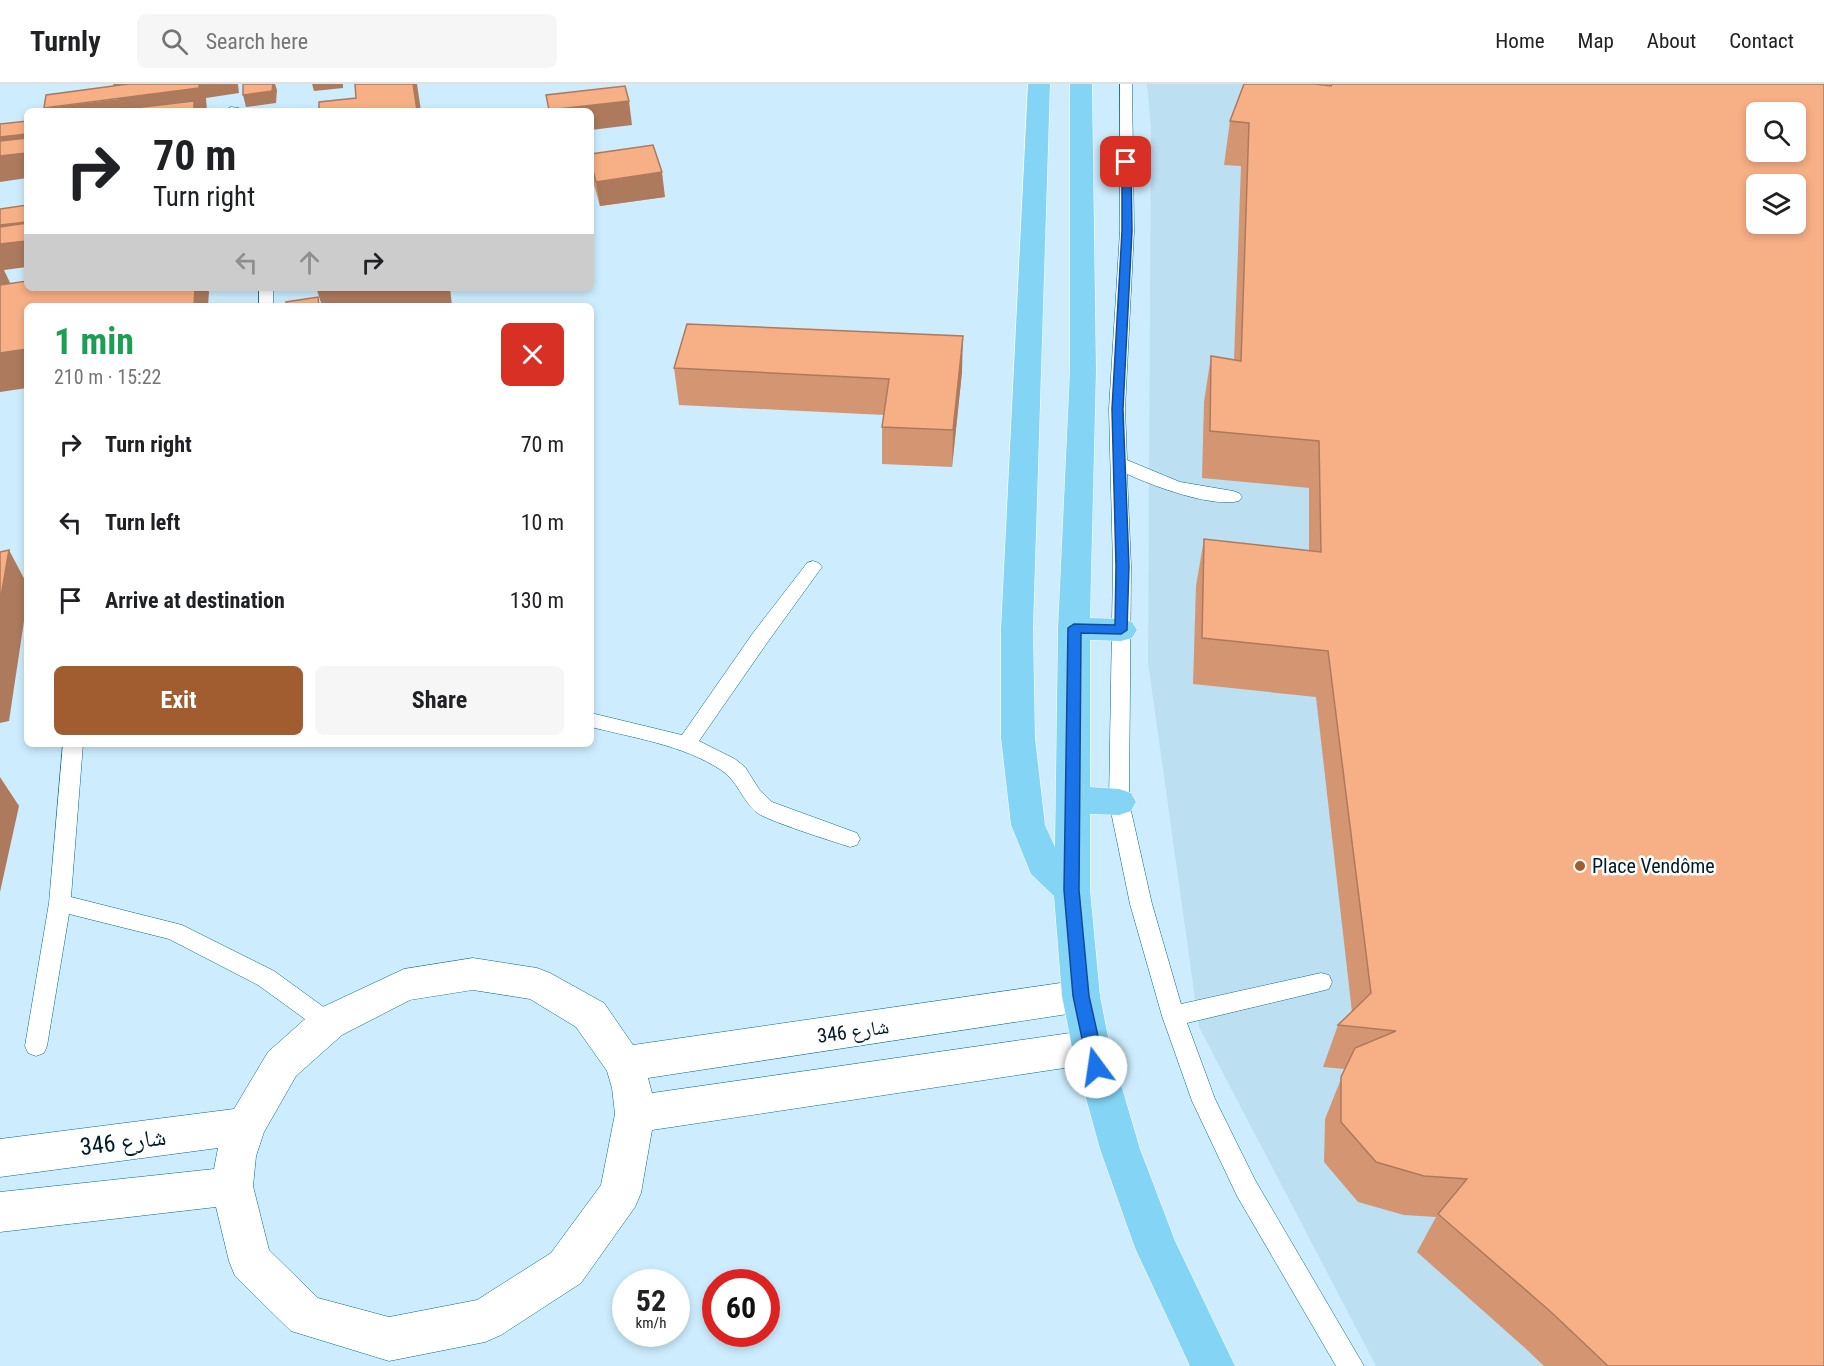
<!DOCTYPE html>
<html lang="en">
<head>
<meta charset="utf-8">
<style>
	:root { --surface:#fff; --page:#f6f6f6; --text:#202124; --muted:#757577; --line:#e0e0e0; --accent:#a15c30 }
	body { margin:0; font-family:"Roboto Condensed","Noto Naskh Arabic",sans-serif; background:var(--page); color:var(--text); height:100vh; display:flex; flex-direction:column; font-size:22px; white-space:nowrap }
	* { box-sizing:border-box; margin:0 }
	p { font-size:20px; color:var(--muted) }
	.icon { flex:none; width:33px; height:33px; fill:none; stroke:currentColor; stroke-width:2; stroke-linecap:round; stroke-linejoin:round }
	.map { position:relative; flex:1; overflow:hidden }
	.drawer { position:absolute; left:24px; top:219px; width:570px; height:444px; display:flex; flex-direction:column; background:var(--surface); border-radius:9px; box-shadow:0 3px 9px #0003 }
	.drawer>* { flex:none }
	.hud { position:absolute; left:24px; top:24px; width:570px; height:183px; border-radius:9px; box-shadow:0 3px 9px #0003; background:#fff; color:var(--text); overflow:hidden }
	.fabs { position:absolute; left:1746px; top:18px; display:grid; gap:12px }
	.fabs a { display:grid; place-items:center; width:60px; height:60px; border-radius:9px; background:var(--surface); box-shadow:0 3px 9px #0003; font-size:30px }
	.speed { position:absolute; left:612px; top:1185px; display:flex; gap:12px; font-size:30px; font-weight:700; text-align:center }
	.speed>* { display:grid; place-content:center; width:78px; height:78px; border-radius:50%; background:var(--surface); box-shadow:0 3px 9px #0003; line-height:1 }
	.speed small { font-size:15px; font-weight:400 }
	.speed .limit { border:9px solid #d22; background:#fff; color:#111 }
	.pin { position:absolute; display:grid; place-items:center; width:51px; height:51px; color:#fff; margin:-26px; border-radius:12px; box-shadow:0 3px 9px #0006 }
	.me { position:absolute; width:66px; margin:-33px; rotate:346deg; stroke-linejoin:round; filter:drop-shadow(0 0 4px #0008) }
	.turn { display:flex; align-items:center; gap:21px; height:126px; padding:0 30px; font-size:27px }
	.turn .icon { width:78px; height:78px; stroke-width:2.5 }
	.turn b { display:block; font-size:42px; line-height:51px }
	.lanes { display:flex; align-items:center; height:57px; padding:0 30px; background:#0003; justify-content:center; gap:30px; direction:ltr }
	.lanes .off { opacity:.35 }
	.round { display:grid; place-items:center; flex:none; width:63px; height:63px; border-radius:9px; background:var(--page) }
	.overview { display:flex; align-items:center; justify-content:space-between; height:102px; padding:0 30px }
	h1 { font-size:36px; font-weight:700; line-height:45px; color:#1e9e55 }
	.button { display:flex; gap:12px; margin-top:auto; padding:12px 30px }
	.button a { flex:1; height:69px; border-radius:9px; background:var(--accent); color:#fff; font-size:24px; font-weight:700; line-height:69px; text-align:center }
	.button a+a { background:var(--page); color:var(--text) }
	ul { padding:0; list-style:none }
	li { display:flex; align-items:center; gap:18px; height:78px; padding:0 30px }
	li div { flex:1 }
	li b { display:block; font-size:22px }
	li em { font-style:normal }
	header { display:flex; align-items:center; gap:36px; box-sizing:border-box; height:84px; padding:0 30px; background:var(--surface); border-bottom:2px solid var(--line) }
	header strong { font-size:28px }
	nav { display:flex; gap:33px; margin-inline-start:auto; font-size:21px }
	.search { width:420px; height:54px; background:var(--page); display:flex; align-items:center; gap:15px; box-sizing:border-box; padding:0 21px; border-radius:9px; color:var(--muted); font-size:22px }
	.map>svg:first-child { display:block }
</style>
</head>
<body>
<header>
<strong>Turnly</strong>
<div class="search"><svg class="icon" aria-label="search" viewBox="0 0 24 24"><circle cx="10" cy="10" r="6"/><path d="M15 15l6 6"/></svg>Search here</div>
<nav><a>Home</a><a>Map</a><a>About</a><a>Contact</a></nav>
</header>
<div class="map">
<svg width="1824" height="1282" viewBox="0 0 1824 1282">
	<rect width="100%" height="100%" fill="#cdedfe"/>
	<path fill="#bcdff1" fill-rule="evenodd" d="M1147 0H1824V1282H1376L1199 943 1148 578 1151 44ZM1756 28H1796V68H1756ZM1756 100H1796V140H1756Z"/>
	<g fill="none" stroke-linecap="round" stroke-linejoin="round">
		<defs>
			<g id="service">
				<path d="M1120 0H1132L1134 147 1125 325 1127 376 1180 398 1233 407 1239 409 1242 413 1239 417C1212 424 1153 402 1127 390L1131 482 1129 718 1152 820 1181 920 1321 889 1329 891 1332 898 1329 905 1321 907 1187 939 1215 1015 1255 1096 1364 1282H1336L1237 1112 1192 1017 1162 932 1130 820 1109 718 1113 482 1109 325 1120 147Z"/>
				<path d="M231 23 239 24 240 27H225Z"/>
				<rect x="259" y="204" width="14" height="18"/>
				<path d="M813 477 819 479 822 483 819 487 767 559 699 657 735 675 745 683 759 705 772 718 857 749 860 755 857 761 850 763C832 757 767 737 756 728 742 716 737 696 721 686 683 661 634 654 591 643V629L682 651 753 549 807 479Z"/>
				<path d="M63 660H83L71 813 182 841 274 887 336 932 339 939 336 946 328 949 320 946 258 901 169 855 69 830 47 962 44 969 36 972 28 969 25 962 49 819Z"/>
			</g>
			<path id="tertiary" d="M473 874 537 884 550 889 604 919 633 961 1081 896 1094 901 1100 912 1094 923 1081 928 648 994 652 1009 1091 946 1105 951 1110 963 1105 975 1091 980 652 1046 641 1109 635 1123 581 1199 501 1251 485 1258 389 1277 291 1247 235 1192 229 1177 216 1123 0 1148V1108L214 1085 218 1064 0 1093V1055L234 1025 268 968 314 927 404 885ZM473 906 530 915 576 943 607 987 612 1004 615 1030 601 1101 551 1169 477 1216 389 1233 318 1214 269 1166 253 1102 256 1072 264 1048 296 992 342 951 410 916Z"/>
			<path id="primary" d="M1028 0H1050L1033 545 1035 654 1045 741 1055 763 1058 545 1070 286V0H1092L1096 286 1090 534 1121 535 1132 538 1137 546 1132 554 1121 557 1090 556V703L1119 705 1131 709 1136 718 1131 727 1119 731 1090 730V806L1100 912 1110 963 1140 1065 1175 1157 1235 1282H1190L1135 1164 1100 1065 1072 963 1062 912 1054 812 1031 790 1011 741 1001 654V545Z"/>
		</defs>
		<use href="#service" stroke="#006b91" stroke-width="1"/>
		<use href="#tertiary" stroke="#006b91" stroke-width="1"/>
		<use href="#primary" stroke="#fff" stroke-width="1"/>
		<use href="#service" fill="#fff" fill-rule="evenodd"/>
		<use href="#tertiary" fill="#fff" fill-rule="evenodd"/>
		<use href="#primary" fill="#83d4f5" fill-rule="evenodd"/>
	</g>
	<g fill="#d49672">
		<path d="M1318 0 1326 2 1324 0H1824V1282H1544L1525 1264 1417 1168 1436 1133 1404 1131 1358 1118 1324 1078 1325 1035 1345 985 1323 983 1338 941 1352 928 1316 613 1193 600 1196 502 1204 455 1309 467V404L1202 394 1204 318 1211 272 1234 276 1241 82 1224 81 1230 37Z"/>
		<path d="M591 70 665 113 600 122 592 94 591 87Z"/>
		<path d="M674 284 962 288 952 383 882 380V343L884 331 679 321Z"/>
	</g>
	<g fill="#ad7a5d">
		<path d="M113 0H238L239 9 206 14 207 27H45L44 24 119 15Z"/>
		<path d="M273 0H275L277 6 276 19 246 23 243 11Z"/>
		<path d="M312 0H343V4L314 7Z"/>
		<path d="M413 0H417L421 27H417Z"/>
		<path d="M629 17 632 41 591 46V27L549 26Z"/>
		<path d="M27 50V94L0 98V53Z"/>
		<path d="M662 88 665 113 600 122 596 98Z"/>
		<path d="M27 138V183L4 186 12 203 0 222V141Z"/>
		<path d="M195 204H207L209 208 208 222H194Z"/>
		<path d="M332 204H450L452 222H322L317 206Z"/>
		<path d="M963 252 962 288 952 383 953 346Z"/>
		<path d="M27 265V304L0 308V269Z"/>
		<path d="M9 466 27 500V517L9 637 0 639V518Z"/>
		<path d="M0 693 19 722 0 808Z"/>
	</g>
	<g fill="#f7af85" stroke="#ad7a5d" stroke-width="1.5" fill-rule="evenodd">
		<path d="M128 0H199V4L44 24 46 11Z"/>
		<path d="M243 0H273L272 7 243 11Z"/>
		<path d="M355 0H413L417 27H319V18L356 14Z"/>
		<path d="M1244 0H1315L1331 2 1332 0H1824V1282H1608L1551 1228 1438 1130 1467 1095 1424 1092 1376 1078 1341 1038V993L1355 964 1396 947 1338 941 1371 909 1328 567 1202 554 1204 455 1321 468 1319 357 1210 347 1211 272 1241 277 1249 39 1230 37ZM1756 28H1796V68H1756ZM1756 100H1796V140H1756Z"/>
		<path d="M625 2 629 17 549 26 546 11Z"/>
		<path d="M194 17V27H108Z"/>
		<path d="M27 37V50L0 53V40Z"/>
		<path d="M27 54V69L0 72V57Z"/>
		<path d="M653 61 662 88 596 98 591 79V70Z"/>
		<path d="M27 121V138L0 141V125Z"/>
		<path d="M27 139V157L0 160V143Z"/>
		<path d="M27 197V204H195L194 222H27V265L0 269V201Z"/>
		<path d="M317 204H332L317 206Z"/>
		<path d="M318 213 319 222H286V218Z"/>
		<path d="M687 240 963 252 953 346 882 343 889 295 674 284Z"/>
		<path d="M9 466 0 518V468Z"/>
	</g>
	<path fill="#1a73e8" stroke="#114b97" stroke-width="1.5" d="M1126 75 1131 78 1132 147 1123 325 1129 482 1127 546 1121 550 1081 549 1079 806 1089 912 1105 983 1102 988 1096 991 1091 988 1088 983 1073 912 1064 806 1068 544 1074 540 1115 541 1116 482 1112 325 1122 147V78Z"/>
	<circle fill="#a15c30" stroke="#fff" stroke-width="2" cx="1580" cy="782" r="6"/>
	<g text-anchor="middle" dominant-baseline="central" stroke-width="5" stroke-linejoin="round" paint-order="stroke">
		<g font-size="20" fill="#011b27" stroke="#fff" text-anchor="start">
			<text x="1592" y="782">Place Vendôme</text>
		</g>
		<g font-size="20" fill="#011b27" stroke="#fff">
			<text transform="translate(853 947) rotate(-8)">شارع 346</text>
		</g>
		<g font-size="24" fill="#011b27" stroke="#fff">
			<text transform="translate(123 1058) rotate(-7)">شارع 346</text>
		</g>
	</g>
</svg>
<div class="fabs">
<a><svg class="icon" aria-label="search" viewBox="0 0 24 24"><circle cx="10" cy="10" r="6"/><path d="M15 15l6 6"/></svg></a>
<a><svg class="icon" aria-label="layers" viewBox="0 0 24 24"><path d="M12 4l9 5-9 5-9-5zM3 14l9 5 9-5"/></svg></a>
</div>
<div class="speed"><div>52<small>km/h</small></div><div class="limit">60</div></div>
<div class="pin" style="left:1126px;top:78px;background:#d93025"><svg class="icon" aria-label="arrive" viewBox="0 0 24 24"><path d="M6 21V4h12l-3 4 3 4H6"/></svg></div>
<svg class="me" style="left:1096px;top:983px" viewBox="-20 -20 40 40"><circle r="19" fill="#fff"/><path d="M0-13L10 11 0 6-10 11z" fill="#1a73e8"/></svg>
<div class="hud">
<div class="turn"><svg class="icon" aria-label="right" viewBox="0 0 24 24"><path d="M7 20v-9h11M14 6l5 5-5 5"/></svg><div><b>70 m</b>Turn right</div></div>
<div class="lanes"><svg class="icon off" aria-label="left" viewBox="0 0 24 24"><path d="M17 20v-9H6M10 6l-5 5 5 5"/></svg><svg class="icon off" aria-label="ahead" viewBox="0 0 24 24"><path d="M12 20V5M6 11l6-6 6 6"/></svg><svg class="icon" aria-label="right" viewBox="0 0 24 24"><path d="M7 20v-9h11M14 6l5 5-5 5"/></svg></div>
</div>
<section class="drawer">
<div class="overview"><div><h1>1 min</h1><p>210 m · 15:22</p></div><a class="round" style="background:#d93025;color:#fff"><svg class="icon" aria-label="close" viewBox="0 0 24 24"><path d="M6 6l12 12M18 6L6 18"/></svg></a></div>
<ul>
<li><svg class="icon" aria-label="right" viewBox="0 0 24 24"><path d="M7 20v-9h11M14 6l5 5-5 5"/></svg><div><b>Turn right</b></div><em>70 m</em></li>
<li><svg class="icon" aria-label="left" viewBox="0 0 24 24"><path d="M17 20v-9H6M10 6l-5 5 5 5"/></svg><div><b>Turn left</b></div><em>10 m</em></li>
<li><svg class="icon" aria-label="arrive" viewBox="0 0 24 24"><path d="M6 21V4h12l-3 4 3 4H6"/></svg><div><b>Arrive at destination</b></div><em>130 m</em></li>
</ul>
<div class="button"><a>Exit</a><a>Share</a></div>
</section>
</div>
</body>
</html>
